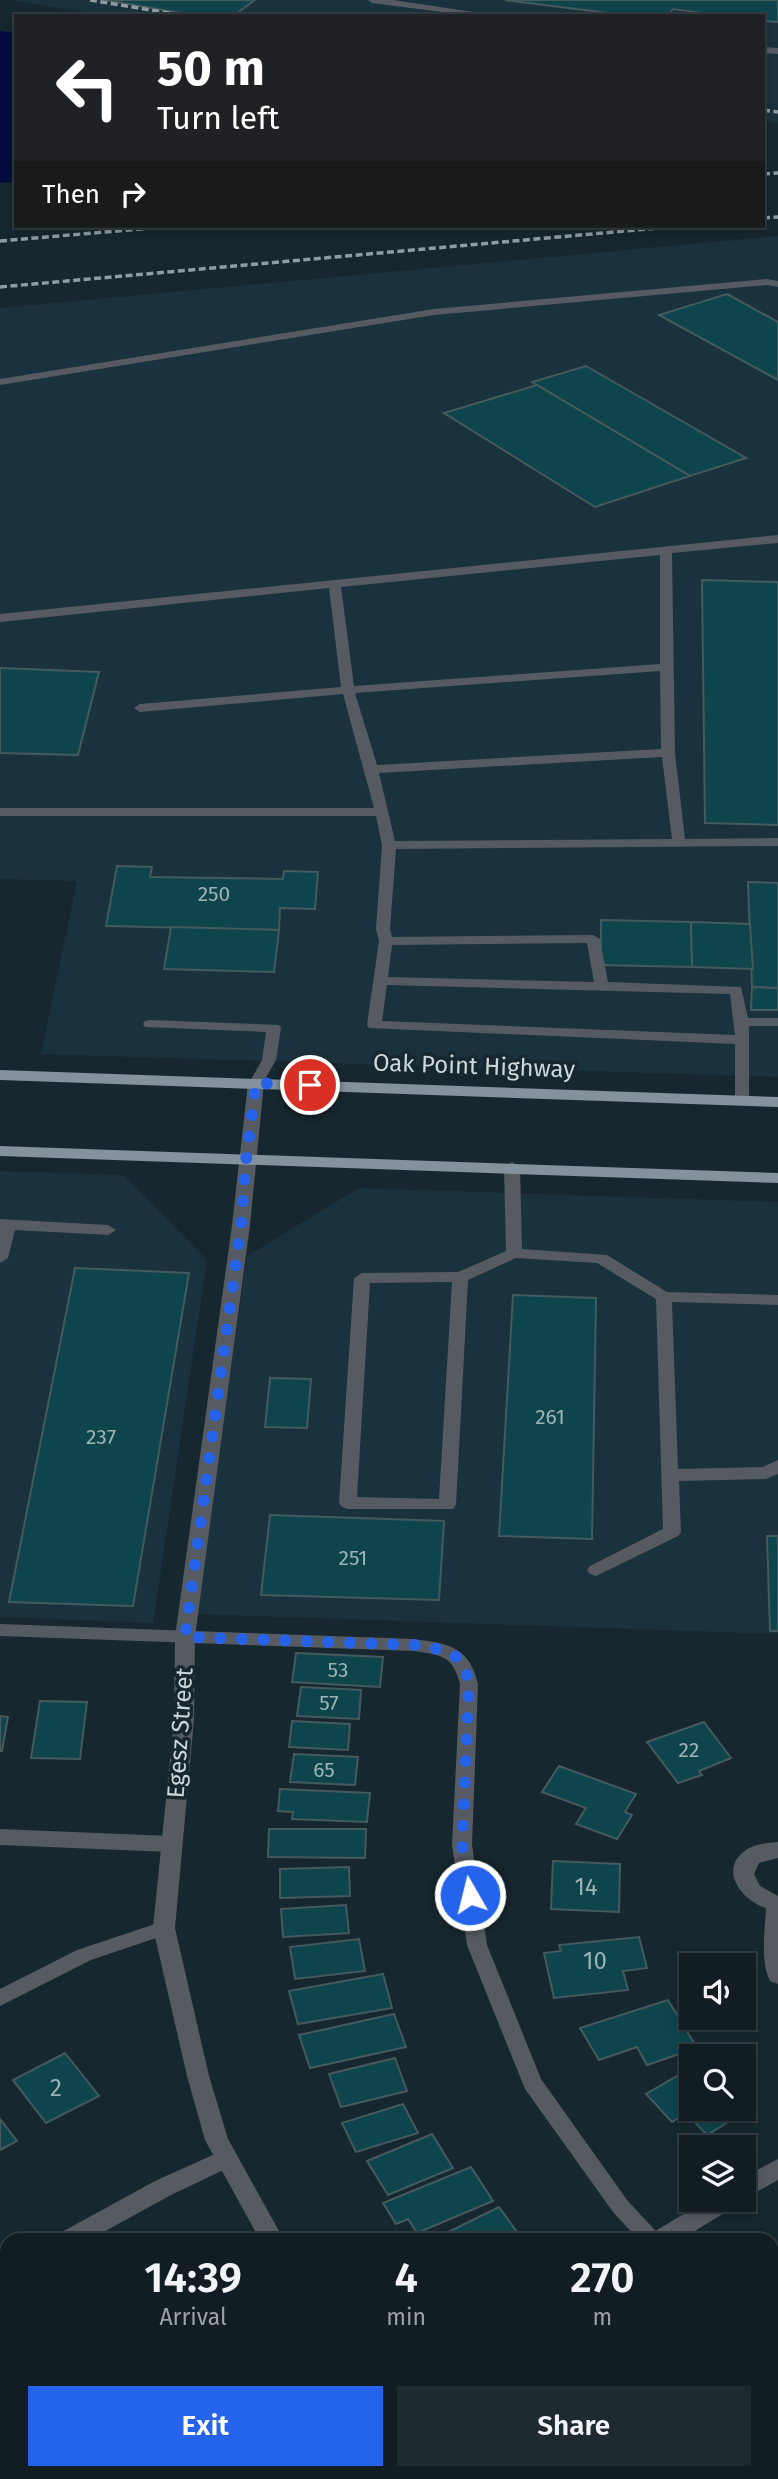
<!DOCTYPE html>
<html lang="en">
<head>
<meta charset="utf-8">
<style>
	:root { --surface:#111d23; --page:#1e2a30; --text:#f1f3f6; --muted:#9ca2a6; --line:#303b41; --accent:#2563eb }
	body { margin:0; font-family:"Fira Sans",sans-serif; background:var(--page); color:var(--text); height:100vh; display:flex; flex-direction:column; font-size:26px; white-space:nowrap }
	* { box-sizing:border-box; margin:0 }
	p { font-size:23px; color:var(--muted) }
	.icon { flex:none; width:38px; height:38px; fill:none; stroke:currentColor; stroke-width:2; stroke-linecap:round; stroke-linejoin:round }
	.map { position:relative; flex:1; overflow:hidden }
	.panel { position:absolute; left:0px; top:2233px; width:779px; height:247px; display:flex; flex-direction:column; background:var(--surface); border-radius:21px 21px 0 0; box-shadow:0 4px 10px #0003,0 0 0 2px var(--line) }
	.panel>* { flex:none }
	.guide { position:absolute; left:14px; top:14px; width:751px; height:214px; border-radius:0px; box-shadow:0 4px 10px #0003,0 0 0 2px var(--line); background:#202124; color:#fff; overflow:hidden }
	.controls { position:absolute; left:679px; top:1953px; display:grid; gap:14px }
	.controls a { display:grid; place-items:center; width:77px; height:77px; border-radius:0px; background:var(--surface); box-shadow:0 4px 10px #0003,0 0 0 2px var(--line); font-size:35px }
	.pin { position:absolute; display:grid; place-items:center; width:60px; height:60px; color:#fff; margin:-30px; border:4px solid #fff; border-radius:50%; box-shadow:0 2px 7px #0007 }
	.me { position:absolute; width:77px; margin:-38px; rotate:352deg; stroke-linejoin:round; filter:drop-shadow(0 0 5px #0008) }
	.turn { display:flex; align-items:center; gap:24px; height:147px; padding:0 28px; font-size:32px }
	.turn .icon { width:91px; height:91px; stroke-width:2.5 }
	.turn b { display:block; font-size:49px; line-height:60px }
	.then { display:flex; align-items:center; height:66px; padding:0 28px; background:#0003; gap:14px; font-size:26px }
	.eta { display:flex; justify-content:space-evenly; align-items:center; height:119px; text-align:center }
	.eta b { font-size:42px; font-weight:600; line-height:49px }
	.action { display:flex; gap:14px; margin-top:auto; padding:14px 28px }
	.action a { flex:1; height:80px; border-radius:0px; background:var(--accent); color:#fff; font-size:28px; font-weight:600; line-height:80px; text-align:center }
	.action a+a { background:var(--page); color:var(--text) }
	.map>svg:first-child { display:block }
</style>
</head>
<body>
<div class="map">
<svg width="778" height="2479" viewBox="0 0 778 2479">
	<rect width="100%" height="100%" fill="#17272f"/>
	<g fill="#1a323d">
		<path d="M9 0H778V123L763 121V16H107Z"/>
		<path d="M778 236V1077L41 1054 77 881 0 879V308Z"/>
		<path d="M0 1171 123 1175 207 1260 153 1623 0 1617Z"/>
		<path d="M359 1188 778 1202V1634L196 1614 247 1256Z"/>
	</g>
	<path fill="#030c3c" d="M0 31 16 33V182L0 183Z"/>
	<g fill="#0e444c" stroke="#445a5d" stroke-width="2">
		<path d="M105 0H255L233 16H199Z"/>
		<path d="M505 0H778V22L763 21V16H724L673 9 667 16H632Z"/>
		<path d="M727 294 778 322V380L659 315Z"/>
		<path d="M586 366 746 458 690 476 532 382Z"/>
		<path d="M537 385 690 476 595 507 444 413Z"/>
		<path d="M702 580 778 582V825L705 823Z"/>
		<path d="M0 668 99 672 78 755 0 753Z"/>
		<path d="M117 866 152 867 150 877 283 879 284 871 318 872 315 909 280 908 279 930 106 926Z"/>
		<path d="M748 882 778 883V988L752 987Z"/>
		<path d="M601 920 691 922 692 967 601 965Z"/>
		<path d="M691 922 750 924 753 969 692 967Z"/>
		<path d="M171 927 279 930 274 972 164 969Z"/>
		<path d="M752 987 778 988V1010H751Z"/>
		<path d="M75 1268 189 1273 133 1606 9 1602Z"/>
		<path d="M513 1295 596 1298 592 1539 499 1536Z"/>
		<path d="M270 1378 311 1379 307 1428 265 1427Z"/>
		<path d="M270 1515 444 1521 439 1600 261 1595Z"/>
		<path d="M767 1536H778V1631H770Z"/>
		<path d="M296 1653 383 1657 380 1687 292 1682Z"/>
		<path d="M301 1687 361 1690 359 1719 297 1716Z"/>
		<path d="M40 1701 87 1702 80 1759 31 1758Z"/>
		<path d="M0 1716 8 1717 2 1751H0Z"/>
		<path d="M292 1721 350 1724 348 1750 289 1747Z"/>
		<path d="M704 1722 731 1758 699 1771 702 1775 678 1783 647 1742Z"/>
		<path d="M294 1754 358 1757 355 1785 290 1782Z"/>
		<path d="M559 1766 636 1794 625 1812 632 1815 617 1839 576 1824 586 1808 542 1792Z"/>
		<path d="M280 1789 370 1793 367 1822 292 1819 293 1812 278 1811Z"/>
		<path d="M269 1829H366L365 1858 268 1857Z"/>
		<path d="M553 1861 620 1864 619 1912 551 1909Z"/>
		<path d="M349 1867 350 1896 280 1898V1869Z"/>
		<path d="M346 1905 349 1933 283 1937 281 1909Z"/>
		<path d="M639 1937 647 1968 623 1971 628 1990 554 1998 544 1953 561 1951 559 1945Z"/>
		<path d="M359 1939 365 1971 295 1979 290 1947Z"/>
		<path d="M383 1974 392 2008 298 2024 289 1991Z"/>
		<path d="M668 2000 697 2048 647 2065 637 2047 599 2060 580 2028Z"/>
		<path d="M394 2014 406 2047 310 2068 299 2035Z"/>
		<path d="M65 2053 99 2096 46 2123 13 2080Z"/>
		<path d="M395 2058 407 2091 341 2107 329 2074Z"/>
		<path d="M691 2068V2109H739L743 2113 707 2135 686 2113 672 2122 646 2094Z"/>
		<path d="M403 2104 418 2133 356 2152 342 2123Z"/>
		<path d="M0 2119 17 2141 0 2150Z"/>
		<path d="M432 2134 453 2168 388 2195 367 2161Z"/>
		<path d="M471 2167 493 2201 417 2233 408 2219 396 2224 383 2203Z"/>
		<path d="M499 2207 522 2239 432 2240Z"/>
		<path d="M0 2439 7 2449V2473H24L29 2479H0Z"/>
		<path d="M138 2473H234L223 2479 130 2478Z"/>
		<path d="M632 2473H710L700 2479 623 2478Z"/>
		<path d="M710 2473H766L771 2479H700Z"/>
	</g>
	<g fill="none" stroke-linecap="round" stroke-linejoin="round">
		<g fill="#555b61" fill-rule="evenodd">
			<path d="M368 0H393L500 16H473L372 3Z"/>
			<path d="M763 47 778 48V54L763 53Z"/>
			<path d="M767 279 778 281V287L767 285 434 315 0 385V379L434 309Z"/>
			<path d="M778 535V543L672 553 675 753 685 839 778 838V846L396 849 390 929 392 937 593 935 600 939 608 982 741 987 748 1018H778V1026H749V1101L747 1104H737L735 1101V1044L369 1028 367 1025 379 941 376 929 382 845 376 816H0V808H374L343 694 140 712 134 708 140 704 341 687 329 588 0 622V614ZM660 555V664L354 686 341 587ZM660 671 661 749 377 765 355 693ZM662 757 672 839 395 841 379 773ZM587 943 594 982 388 977 392 945ZM387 985 730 994 735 1035 382 1021Z"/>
			<path d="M150 1020 279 1025 281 1028 276 1060 261 1086H251L249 1083 262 1060 266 1032 145 1027 143 1024 145 1021Z"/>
			<path d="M512 1162 520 1167 522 1249 607 1255 667 1292 778 1295V1305L672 1302 678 1469 763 1467 778 1460V1474L766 1479 679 1481 681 1532 678 1536 596 1576 590 1574 587 1570 590 1566 663 1529 656 1299 597 1263 516 1258 468 1280 456 1505 453 1509H348L342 1507 339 1503 354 1278 362 1273 458 1272 506 1251 504 1167ZM452 1282 439 1499 357 1497 370 1283Z"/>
			<path d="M0 1219 108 1225 116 1230 108 1235 15 1230 8 1258 0 1263Z"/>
			<path d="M0 1624 414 1639C449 1644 469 1646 478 1684L472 1845 487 1945 541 2079 627 2200 664 2240H639L613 2212 525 2089 467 1945 452 1845 460 1684C453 1655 440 1655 414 1651L0 1636Z"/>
			<path d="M164 1921 171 1923 174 1928 171 1933 91 1960 0 2006V1989L77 1950Z"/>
			<path d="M772 2356 778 2358V2381L772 2379Z"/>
		</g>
		<g fill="#555b61" fill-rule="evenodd">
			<path d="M0 1829 170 1836 178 1838 181 1844 178 1850 170 1852 0 1845Z"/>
			<path d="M778 1842V1858L759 1863 754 1874 760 1886 778 1896V1984L770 1981C760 1962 765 1930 766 1908 743 1901 717 1870 746 1850 755 1844 767 1843 778 1842Z"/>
			<path d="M226 2149 234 2151 238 2158 234 2165 171 2195 89 2240H56L60 2233 155 2181Z"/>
			<path d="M778 2159V2180L744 2199V2177Z"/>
			<path d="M707 2200H738L734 2207 680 2240H648L652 2233Z"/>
			<path d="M7 2264V2286L0 2288V2266Z"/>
		</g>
		<g fill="#555b61" fill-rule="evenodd">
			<path d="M256 1078 264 1083 250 1225 195 1637 194 1719 175 1928 209 2076 228 2139 284 2240H260L205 2140 187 2076 153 1928 174 1719 175 1637 232 1225 248 1083Z"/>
			<path d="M435 2473H463L466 2479H438Z"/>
		</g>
		<g fill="#85919d" fill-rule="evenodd">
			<path d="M0 1070 778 1097V1107L0 1080Z"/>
			<path d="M0 1146 778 1173V1183L0 1156Z"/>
		</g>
		<g stroke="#909ca2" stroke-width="3.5" stroke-dasharray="7 3.5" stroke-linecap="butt">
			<path d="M90 0 187 16"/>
			<path d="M763 110 778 112"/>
			<path d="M763 174 778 173"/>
			<path d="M763 218 778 217"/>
			<path d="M0 241 175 226"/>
			<path d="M0 287 681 226"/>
		</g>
	</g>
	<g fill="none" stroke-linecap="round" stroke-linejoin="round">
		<path stroke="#2563eb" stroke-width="12" stroke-dasharray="0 21.6" d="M310 1085 256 1083 246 1160 241 1225 185 1637 414 1645C445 1650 463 1650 469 1684L462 1845 470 1895"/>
	</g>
	<g text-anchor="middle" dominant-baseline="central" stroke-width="7" stroke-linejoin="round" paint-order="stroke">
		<g font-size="21" fill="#9cb2b7">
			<text x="214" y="894">250</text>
			<text x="550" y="1417">261</text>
			<text x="101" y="1437">237</text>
			<text x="353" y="1558">251</text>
			<text x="338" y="1670">53</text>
			<text x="329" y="1703">57</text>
			<text x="689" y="1750">22</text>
			<text x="324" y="1770">65</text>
		</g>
		<g font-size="24" fill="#ccd6db" stroke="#17272f">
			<text transform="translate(474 1066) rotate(2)">Oak Point Highway</text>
			<text transform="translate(180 1733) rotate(-86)">Egesz Street</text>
		</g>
		<g font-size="24" fill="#9cb2b7">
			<text x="586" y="1887">14</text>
			<text x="595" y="1961">10</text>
			<text x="56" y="2088">2</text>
		</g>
	</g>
</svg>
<div class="controls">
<a><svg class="icon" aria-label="sound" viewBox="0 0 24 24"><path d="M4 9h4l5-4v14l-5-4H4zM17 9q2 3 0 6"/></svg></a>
<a><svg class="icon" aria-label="search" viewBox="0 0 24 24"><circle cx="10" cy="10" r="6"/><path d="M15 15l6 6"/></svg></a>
<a><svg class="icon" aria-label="layers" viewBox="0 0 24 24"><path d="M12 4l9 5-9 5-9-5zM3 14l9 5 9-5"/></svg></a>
</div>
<div class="pin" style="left:310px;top:1085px;background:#d93025"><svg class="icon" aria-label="arrive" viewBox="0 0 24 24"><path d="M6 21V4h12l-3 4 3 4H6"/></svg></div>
<svg class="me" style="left:470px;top:1895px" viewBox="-20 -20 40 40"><circle r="17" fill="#2563eb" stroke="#fff" stroke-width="3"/><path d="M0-11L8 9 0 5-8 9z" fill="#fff"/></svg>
<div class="guide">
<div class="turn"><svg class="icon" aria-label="left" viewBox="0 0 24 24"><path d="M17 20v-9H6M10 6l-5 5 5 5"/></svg><div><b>50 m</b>Turn left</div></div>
<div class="then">Then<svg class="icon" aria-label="right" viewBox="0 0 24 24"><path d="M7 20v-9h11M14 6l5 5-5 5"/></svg></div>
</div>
<section class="panel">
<div class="eta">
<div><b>14:39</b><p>Arrival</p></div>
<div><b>4</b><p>min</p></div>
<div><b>270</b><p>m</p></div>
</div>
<div class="action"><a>Exit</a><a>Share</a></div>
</section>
</div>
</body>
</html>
